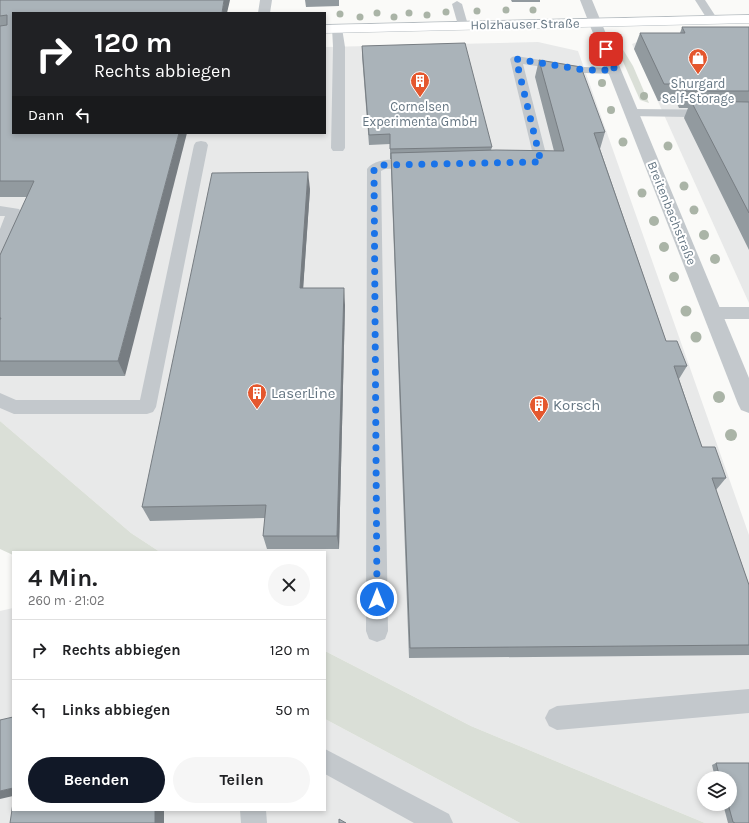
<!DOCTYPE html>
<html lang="de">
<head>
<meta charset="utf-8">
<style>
	:root { --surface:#fff; --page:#f6f6f6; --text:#202124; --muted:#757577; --line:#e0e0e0; --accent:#111827 }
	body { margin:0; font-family:Karla,sans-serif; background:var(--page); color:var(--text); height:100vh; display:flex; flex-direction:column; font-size:15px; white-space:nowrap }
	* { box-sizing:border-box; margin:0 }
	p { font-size:13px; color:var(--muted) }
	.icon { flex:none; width:22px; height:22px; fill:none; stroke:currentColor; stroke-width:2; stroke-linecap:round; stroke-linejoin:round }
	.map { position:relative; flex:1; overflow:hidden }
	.panel { position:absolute; left:12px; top:551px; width:314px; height:260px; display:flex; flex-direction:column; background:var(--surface); border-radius:0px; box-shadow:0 2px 6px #0003 }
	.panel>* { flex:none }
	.hud { position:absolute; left:12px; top:12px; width:314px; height:122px; border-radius:0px; box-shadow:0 2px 6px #0003; background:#202124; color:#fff; overflow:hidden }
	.buttons { position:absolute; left:697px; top:771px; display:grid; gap:8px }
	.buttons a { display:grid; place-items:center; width:40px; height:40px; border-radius:50%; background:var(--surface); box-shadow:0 2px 6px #0003; font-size:20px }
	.pin { position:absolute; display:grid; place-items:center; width:34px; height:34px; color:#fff; margin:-17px; border-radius:8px; box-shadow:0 2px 6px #0006 }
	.me { position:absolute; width:44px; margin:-22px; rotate:0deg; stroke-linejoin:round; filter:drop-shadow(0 0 3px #0008) }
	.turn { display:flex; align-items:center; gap:14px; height:84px; padding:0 16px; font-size:18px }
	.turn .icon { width:52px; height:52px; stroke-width:2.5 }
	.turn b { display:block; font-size:28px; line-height:34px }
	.then { display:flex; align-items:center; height:38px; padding:0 16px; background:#0003; gap:8px; font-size:15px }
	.round { display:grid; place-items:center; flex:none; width:42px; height:42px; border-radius:21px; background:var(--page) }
	.head { display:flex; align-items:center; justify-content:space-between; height:68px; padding:0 16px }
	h1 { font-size:24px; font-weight:700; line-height:30px }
	.primary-button { display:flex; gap:8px; margin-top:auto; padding:8px 16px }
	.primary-button a { flex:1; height:46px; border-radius:24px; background:var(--accent); color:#fff; font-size:16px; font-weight:700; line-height:46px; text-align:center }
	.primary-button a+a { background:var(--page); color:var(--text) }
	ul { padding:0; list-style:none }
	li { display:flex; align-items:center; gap:12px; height:60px; padding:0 16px; border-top:1px solid var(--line) }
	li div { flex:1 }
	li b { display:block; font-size:15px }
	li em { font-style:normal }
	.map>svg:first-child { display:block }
</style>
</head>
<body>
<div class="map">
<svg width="749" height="823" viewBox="0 0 749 823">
	<rect width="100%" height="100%" fill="#fafaf8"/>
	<g fill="#e8e9e9" fill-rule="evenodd">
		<path d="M749 36V303L632 44 645 39Z"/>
		<path d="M538 42 578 51 749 535V823H705L471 726 325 651V552H160L131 533 0 421V54L13 133H325V47ZM704 778H730V804H704Z"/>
		<path d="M13 608V810H325V719L520 823H0V611Z"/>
	</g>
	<g fill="#dadfd7">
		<path d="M617 48H622L633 66 649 103 640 100Z"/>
		<path d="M0 421 131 533 160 552H13V555L0 549Z"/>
		<path d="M325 651 471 726 705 823H520L325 719Z"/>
	</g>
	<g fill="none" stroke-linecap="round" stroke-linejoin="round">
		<defs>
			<path id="secondary" d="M749 15V23L325 33V25Z"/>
		</defs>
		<use href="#secondary" stroke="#b3babf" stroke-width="1"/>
		<g fill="#c3c8cc" fill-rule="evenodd">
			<path d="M695 0H705L718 20 717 22H709Z"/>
			<path d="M457 1 462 4 468 25 467 27H459L458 25 452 4Z"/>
			<path d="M337 25 342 28 345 47V148L343 151H333L331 148 333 47 332 28Z"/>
			<path d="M516 56 584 67 615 68 619 69 621 71 619 73 615 74 584 73 523 64 548 162 546 165C538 167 531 168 523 166L521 163 523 160 534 159 510 59 512 57Z"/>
			<path d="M632 109 749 110V118L628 116 626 113 628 110Z"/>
			<path d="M201 141 206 142 208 145 156 407 153 412 147 414H14L0 408V393L16 400H140L194 145 196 142Z"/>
			<path d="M415 160 420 161 422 164 420 167 385 169 381 171 388 631 385 639 377 642 369 639 366 631 367 169C376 156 402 160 415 160Z"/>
			<path d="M0 206 19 209 21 212 7 248 5 252 0 253V229L5 216H0Z"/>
			<path d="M712 307H749V319H712L706 317 704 313 706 309Z"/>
			<path d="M749 689V713L557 730 549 726 545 718 549 710 557 706Z"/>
			<path d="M325 749 449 814 453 823H414L325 774Z"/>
			<path d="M240 810H266L267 823H241Z"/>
		</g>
		<g fill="#c3c8cc" fill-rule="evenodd">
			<path d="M260 0H272L270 13H258Z"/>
			<path d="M580 0H592L749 378V413L741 410 738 404Z"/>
		</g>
		<use href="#secondary" fill="#fff" fill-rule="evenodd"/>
	</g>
	<g fill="#aab4a7">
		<circle cx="506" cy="10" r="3.5"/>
		<circle cx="533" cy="10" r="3.5"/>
		<circle cx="477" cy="11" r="3.5"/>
		<circle cx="446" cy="12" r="3.5"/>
		<circle cx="377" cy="13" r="3.5"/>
		<circle cx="409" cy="13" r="3.5"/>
		<circle cx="340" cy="14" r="3.5"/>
		<circle cx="427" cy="15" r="3.5"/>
		<circle cx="360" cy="17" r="3.5"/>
		<circle cx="394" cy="17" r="3.5"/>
		<circle cx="602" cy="83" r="4"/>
		<circle cx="644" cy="96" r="4"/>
		<circle cx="611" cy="110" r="4"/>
		<circle cx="623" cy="142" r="4.5"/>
		<circle cx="668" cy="146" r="4.5"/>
		<circle cx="684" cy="186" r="4.5"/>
		<circle cx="642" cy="193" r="4.5"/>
		<circle cx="694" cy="210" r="4.5"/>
		<circle cx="654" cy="221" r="5"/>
		<circle cx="704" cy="235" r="5"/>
		<circle cx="664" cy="247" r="5"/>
		<circle cx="715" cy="259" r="5"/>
		<circle cx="674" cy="277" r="5"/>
		<circle cx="686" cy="311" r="5.5"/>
		<circle cx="696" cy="337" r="5.5"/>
		<circle cx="719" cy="397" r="6"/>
		<circle cx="731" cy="435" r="6"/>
	</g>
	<g fill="#929a9f">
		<path d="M0 0 13 13 125 376H0V255L27 197H0Z"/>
		<path d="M305 0H339V6L306 7Z"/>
		<path d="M511 0H540V2H512Z"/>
		<path d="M682 27H749V250L684 118 688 108H679L676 101H658L634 49 640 33H680Z"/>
		<path d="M362 46 492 147 491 150 554 151 535 77 539 60 605 132 600 149 666 341 687 366 679 379 702 447 726 478 716 490 749 585V655L409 658 391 170V159H390V144L369 145 362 56Z"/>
		<path d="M310 189 303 288 345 305 339 549H267L263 536 265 518 150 521 142 507Z"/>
		<path d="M716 763H749V823H728L723 804H730V778H715L712 765Z"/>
	</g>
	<g fill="#777d82">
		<path d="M224 0H230L227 13H222Z"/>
		<path d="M179 133H187L125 376 118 361Z"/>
		<path d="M308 172 310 189 302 305 300 288Z"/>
		<path d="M344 288 345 305 339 549 337 536Z"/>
		<path d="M13 788V796L0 799V791Z"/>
		<rect x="155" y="810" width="9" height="13"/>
	</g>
	<g fill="#aab3b9" stroke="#777d82">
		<path d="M0 0H224L222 13H13V133H179L118 361H0V320L1 318H0V255L34 181H0V26L7 25V15L0 16Z"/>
		<path d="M682 27H749V91H686L682 84H664L640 33H685Z"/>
		<path d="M465 43 492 147 390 149V134L369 135 362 46Z"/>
		<path d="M539 60 581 67 605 132 594 133 666 341H677L687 366H674L702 447H715L726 478H712L749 585V645L410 648 391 153 496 150 564 151Z"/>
		<path d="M691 101 749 102V213Z"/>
		<path d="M308 172 300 288H344L337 536H263L266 505 142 507 212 173Z"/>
		<path d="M13 717V788L0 791V720Z"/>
		<path d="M716 763H749V823H735L733 822 728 804H730V778H720Z"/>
		<path d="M13 803V810H155V823H10Z"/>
		<path d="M339 819 346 823H339Z"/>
	</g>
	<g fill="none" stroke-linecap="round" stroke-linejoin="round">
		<path stroke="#1a73e8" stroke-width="7" stroke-dasharray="0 12.6" d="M377 599 374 169 382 165 541 162 516 59 584 70H615L606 49"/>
	</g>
	<defs>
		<symbol id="shop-pin" viewBox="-11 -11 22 30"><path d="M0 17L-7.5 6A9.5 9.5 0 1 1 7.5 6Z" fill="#e4572e" stroke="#fff"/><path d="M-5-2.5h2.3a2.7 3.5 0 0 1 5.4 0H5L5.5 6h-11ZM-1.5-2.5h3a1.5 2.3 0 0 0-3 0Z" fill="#fff"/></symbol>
		<symbol id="building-pin" viewBox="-11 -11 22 30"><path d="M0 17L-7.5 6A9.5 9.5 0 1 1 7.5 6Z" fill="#e4572e" stroke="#fff"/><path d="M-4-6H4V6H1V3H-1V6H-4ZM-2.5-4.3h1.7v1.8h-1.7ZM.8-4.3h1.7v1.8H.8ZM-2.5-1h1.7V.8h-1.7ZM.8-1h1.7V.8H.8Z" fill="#fff"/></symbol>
	</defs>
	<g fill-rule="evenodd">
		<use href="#shop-pin" x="687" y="47" width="22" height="30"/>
		<use href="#building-pin" x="409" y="70" width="22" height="30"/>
		<use href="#building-pin" x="246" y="382" width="22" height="30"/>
		<use href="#building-pin" x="528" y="394" width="22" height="30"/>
	</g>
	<g text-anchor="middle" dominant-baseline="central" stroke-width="4" stroke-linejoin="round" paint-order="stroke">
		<g font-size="13" fill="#657683" stroke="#fff">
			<text transform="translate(525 24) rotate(-1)">Holzhauser Straße</text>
			<text transform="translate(672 213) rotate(68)">Breitenbachstraße</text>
		</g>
		<g font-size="13" fill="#657683" stroke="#fff">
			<text x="698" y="83">Shurgard<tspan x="698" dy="15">Self-Storage</tspan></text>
			<text x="420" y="106">Cornelsen<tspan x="420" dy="15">Experimenta GmbH</tspan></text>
		</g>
		<g font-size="15" fill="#657683" stroke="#fff" text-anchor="start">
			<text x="271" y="393">LaserLine</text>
			<text x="553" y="405">Korsch</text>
		</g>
	</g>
</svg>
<div class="buttons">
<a><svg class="icon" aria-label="layers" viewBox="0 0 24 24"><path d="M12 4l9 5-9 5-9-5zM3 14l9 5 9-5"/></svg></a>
</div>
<div class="pin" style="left:606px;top:49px;background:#d93025"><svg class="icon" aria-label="arrive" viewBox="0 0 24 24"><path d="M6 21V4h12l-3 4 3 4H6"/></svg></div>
<svg class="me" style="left:377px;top:599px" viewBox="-20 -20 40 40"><circle r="17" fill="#1a73e8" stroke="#fff" stroke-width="3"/><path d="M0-11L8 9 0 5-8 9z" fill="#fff"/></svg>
<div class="hud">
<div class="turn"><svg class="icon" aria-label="right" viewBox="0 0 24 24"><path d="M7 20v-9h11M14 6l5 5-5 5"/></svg><div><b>120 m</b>Rechts abbiegen</div></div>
<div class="then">Dann<svg class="icon" aria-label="left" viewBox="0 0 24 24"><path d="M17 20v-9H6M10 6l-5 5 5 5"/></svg></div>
</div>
<section class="panel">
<div class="head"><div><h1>4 Min.</h1><p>260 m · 21:02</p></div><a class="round"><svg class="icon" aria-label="close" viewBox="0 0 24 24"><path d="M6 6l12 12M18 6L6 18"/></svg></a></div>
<ul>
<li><svg class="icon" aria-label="right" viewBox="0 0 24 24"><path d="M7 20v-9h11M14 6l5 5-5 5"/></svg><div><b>Rechts abbiegen</b></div><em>120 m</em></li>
<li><svg class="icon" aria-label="left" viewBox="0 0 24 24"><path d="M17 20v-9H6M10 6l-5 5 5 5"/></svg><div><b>Links abbiegen</b></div><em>50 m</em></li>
</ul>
<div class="primary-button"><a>Beenden</a><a>Teilen</a></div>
</section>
</div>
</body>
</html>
